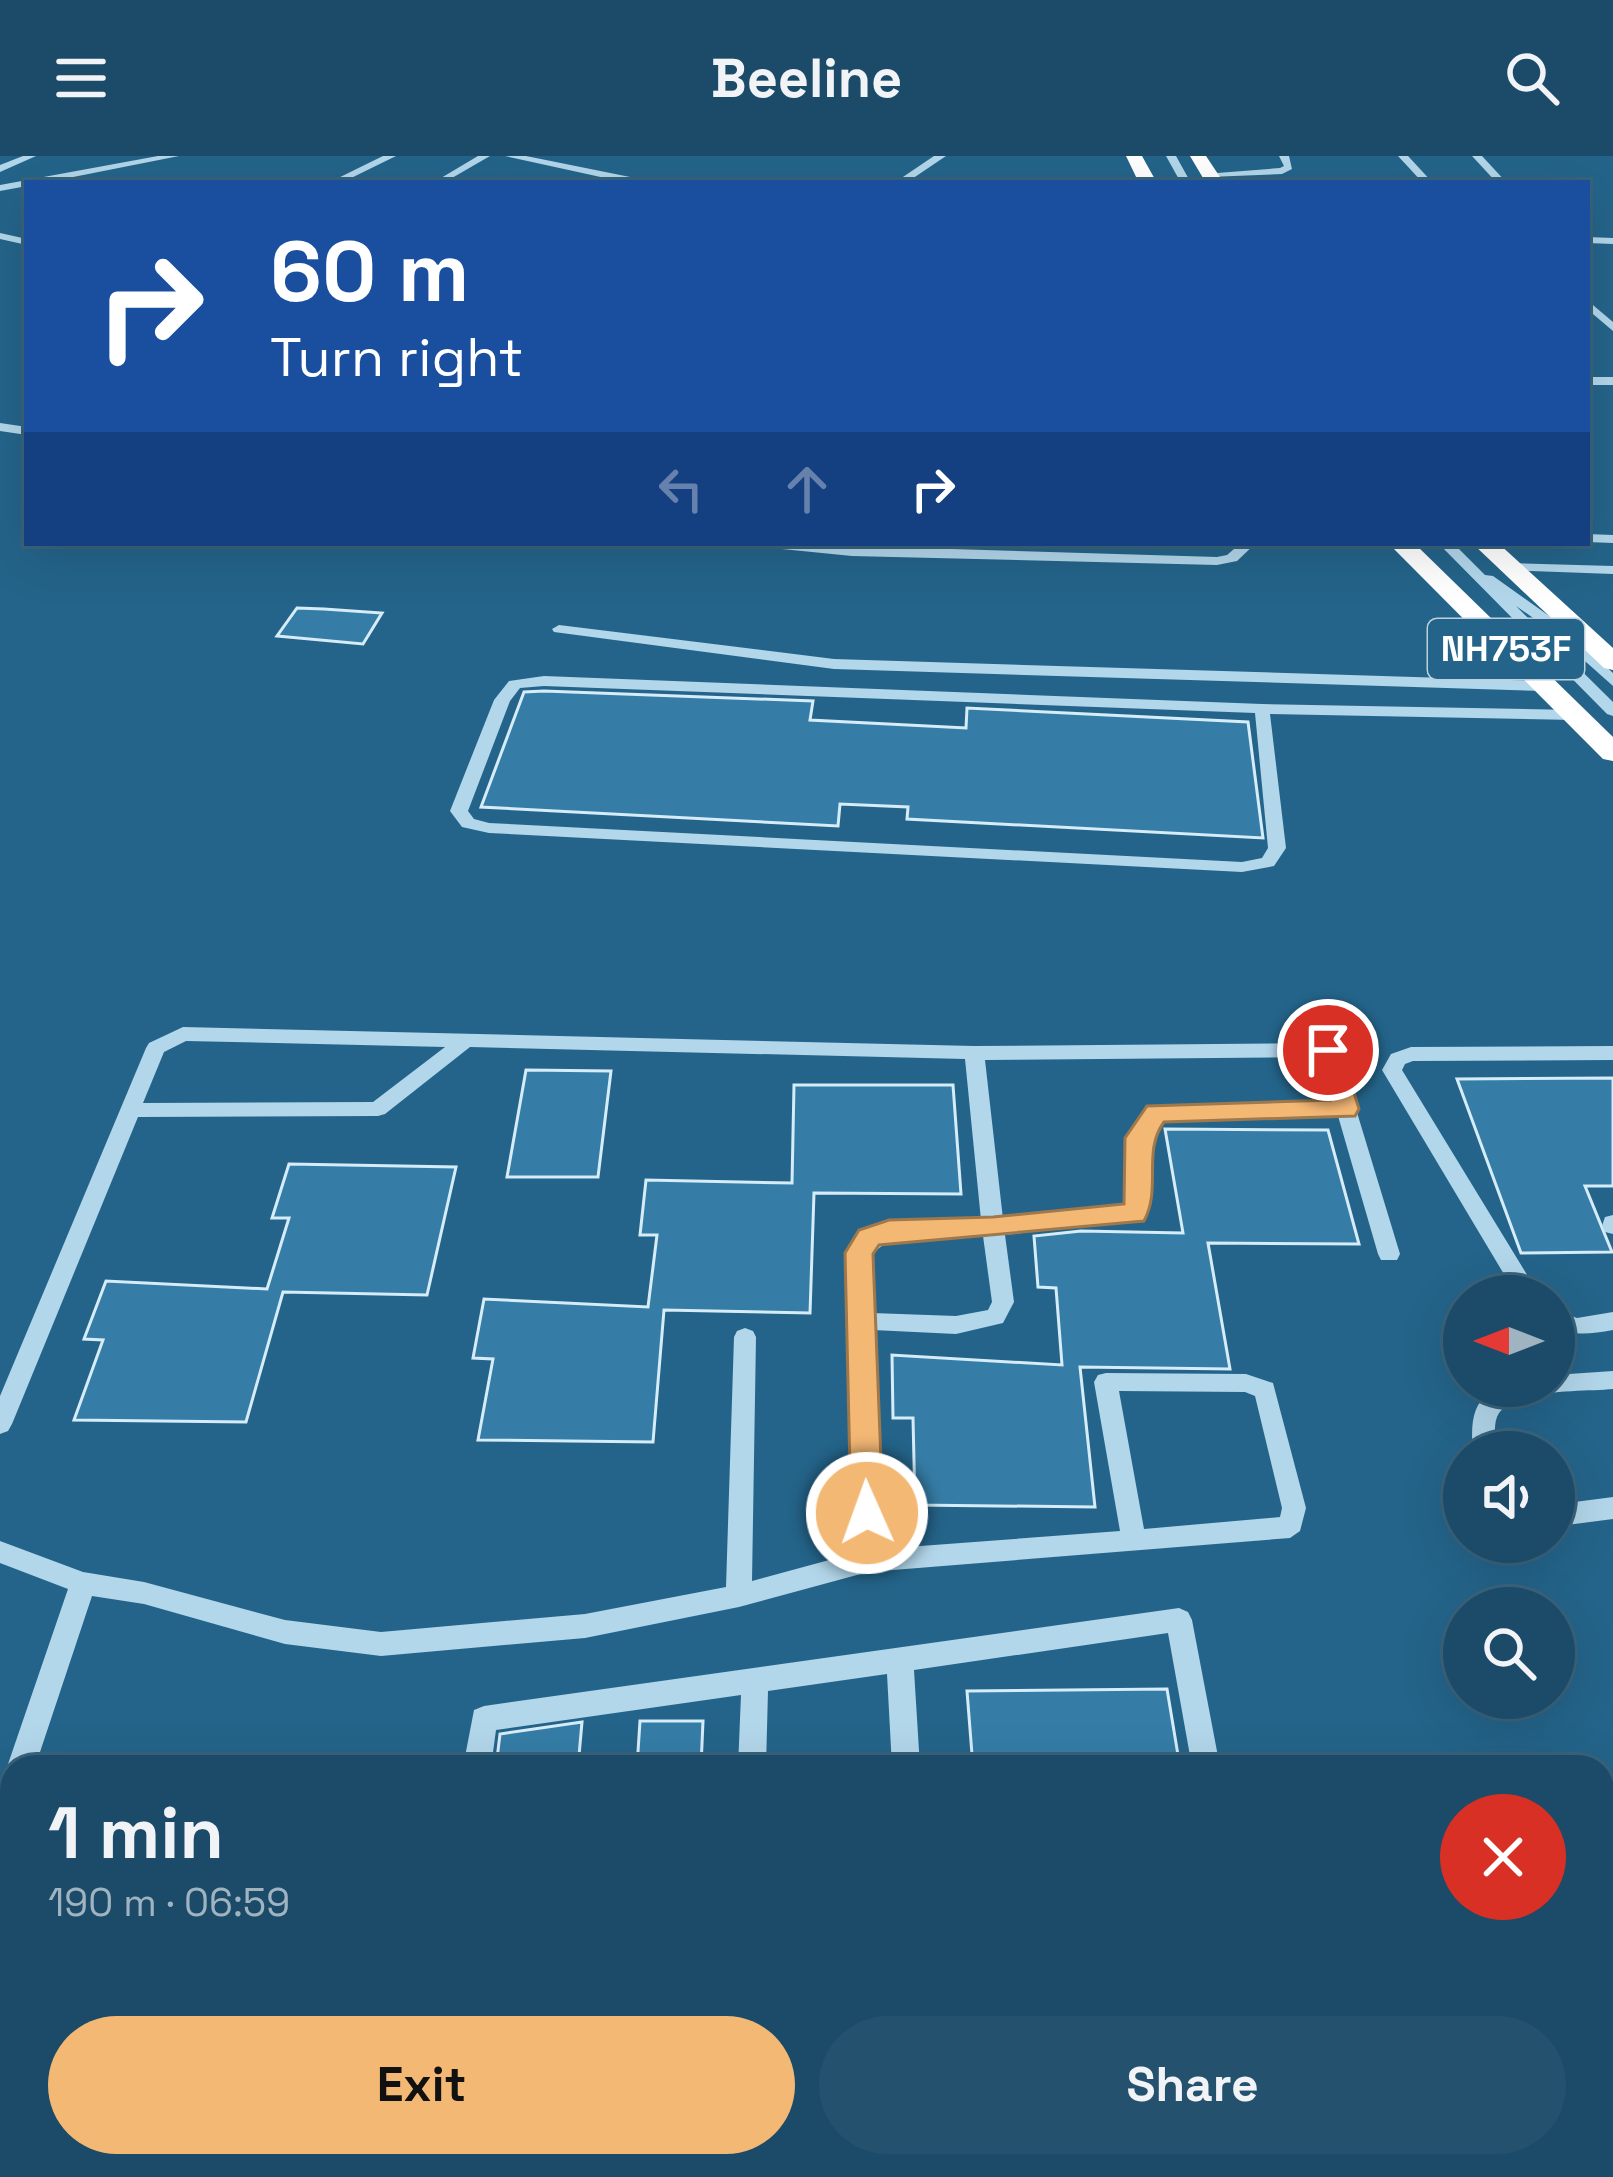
<!DOCTYPE html>
<html lang="en">
<head>
<meta charset="utf-8">
<style>
	:root { --surface:#1b4b68; --page:#24526e; --text:#f1f3f6; --muted:#a0b3c0; --line:#39637c; --accent:#f4b875 }
	body { margin:0; font-family:"Space Grotesk",sans-serif; background:var(--page); color:var(--text); height:100vh; display:flex; flex-direction:column; font-size:45px; white-space:nowrap }
	* { box-sizing:border-box; margin:0 }
	p { font-size:39px; color:var(--muted) }
	.icon { flex:none; width:66px; height:66px; fill:none; stroke:currentColor; stroke-width:2; stroke-linecap:round; stroke-linejoin:round }
	.map { position:relative; flex:1; overflow:hidden }
	.drawer { position:absolute; left:0px; top:1599px; width:1614px; height:423px; display:flex; flex-direction:column; background:var(--surface); border-radius:36px 36px 0 0; box-shadow:0 12px 48px #0002,0 0 0 3px var(--line) }
	.drawer>* { flex:none }
	.guide { position:absolute; left:24px; top:24px; width:1566px; height:366px; border-radius:0px; box-shadow:0 12px 48px #0002,0 0 0 3px var(--line); background:#1a4fa0; color:#fff; overflow:hidden }
	.needle { width:78px; rotate:270deg }
	.controls { position:absolute; left:1443px; top:1119px; display:grid; gap:24px }
	.controls a { display:grid; place-items:center; width:132px; height:132px; border-radius:50%; background:var(--surface); box-shadow:0 12px 48px #0002,0 0 0 3px var(--line); font-size:60px }
	.pin { position:absolute; display:grid; place-items:center; width:102px; height:102px; color:#fff; margin:-51px; border:6px solid #fff; border-radius:50%; box-shadow:0 3px 12px #0007 }
	.me { position:absolute; width:132px; margin:-66px; rotate:358deg; stroke-linejoin:round; filter:drop-shadow(0 0 9px #0008) }
	.turn { display:flex; align-items:center; gap:42px; height:252px; padding:0 48px; font-size:54px }
	.turn .icon { width:156px; height:156px; stroke-width:2.5 }
	.turn b { display:block; font-size:84px; line-height:102px }
	.lanes { display:flex; align-items:center; height:114px; padding:0 48px; background:#0003; justify-content:center; gap:60px; direction:ltr }
	.lanes .off { opacity:.35 }
	.round { display:grid; place-items:center; flex:none; width:126px; height:126px; border-radius:63px; background:var(--page) }
	.overview { display:flex; align-items:center; justify-content:space-between; height:204px; padding:0 48px }
	h1 { font-size:72px; font-weight:700; line-height:90px }
	.cta { display:flex; gap:24px; margin-top:auto; padding:24px 48px }
	.cta a { flex:1; height:138px; border-radius:72px; background:var(--accent); color:#111; font-size:48px; font-weight:700; line-height:138px; text-align:center }
	.cta a+a { background:var(--page); color:var(--text) }
	header { display:flex; justify-content:space-between; align-items:center; height:156px; padding:0 48px; background:var(--surface); font-size:54px; font-weight:700 }
	.map>svg:first-child { display:block }
</style>
</head>
<body>
<header><svg class="icon" aria-label="menu" viewBox="0 0 24 24"><path d="M4 6h16M4 12h16M4 18h16"/></svg>Beeline<svg class="icon" aria-label="search" viewBox="0 0 24 24"><circle cx="10" cy="10" r="6"/><path d="M15 15l6 6"/></svg></header>
<div class="map">
<svg width="1613" height="2021" viewBox="0 0 1613 2021">
	<rect width="100%" height="100%" fill="#24648a"/>
	<g fill="#357da7" stroke="#d6ecf8" stroke-width="3">
		<path d="M297 452 324 453 382 457 363 488 277 480Z"/>
		<path d="M544 535 813 545 810 564 966 572 967 552 1248 566 1263 682 907 663 908 651 840 648 838 670 481 651 524 536Z"/>
		<path d="M526 914 611 915 598 1021H507Z"/>
		<path d="M1613 922V1030H1585L1612 1096 1521 1097 1457 923Z"/>
		<path d="M794 929H953L961 1038 814 1037 810 1157 664 1154 653 1286 478 1284 493 1203 473 1202 484 1143 648 1151 657 1079H640L646 1024 792 1027Z"/>
		<path d="M1165 973 1328 974 1359 1088 1208 1087 1230 1213 1080 1211 1095 1351 915 1349 913 1262H893L892 1199 1062 1209 1056 1132 1038 1131 1034 1080 1081 1075 1183 1077Z"/>
		<path d="M289 1008 456 1011 427 1139 283 1136 246 1266 74 1264 103 1184 84 1183 106 1125 267 1133 289 1062H272Z"/>
		<path d="M1167 1533 1180 1611H973L967 1535Z"/>
		<path d="M640 1565H703L701 1611H637Z"/>
		<path d="M582 1566 578 1611H496L500 1578Z"/>
	</g>
	<g fill="none" stroke-linecap="round" stroke-linejoin="round">
		<g fill="#b2d6ea" fill-rule="evenodd">
			<path d="M23 0H36L0 16V9Z"/>
			<path d="M158 0H179L43 27H27V30L0 35V29Z"/>
			<path d="M383 0H396L341 27H328Z"/>
			<path d="M478 0H490L452 22 458 27H447L441 22Z"/>
			<path d="M505 0H526L645 24 628 27Z"/>
			<path d="M934 0H946L906 27H894Z"/>
			<path d="M1166 0H1176L1191 27H1181Z"/>
			<path d="M1279 0H1289L1292 13 1282 18 1209 21 1204 18 1280 12 1284 10Z"/>
			<path d="M1398 0H1408L1433 27H1423Z"/>
			<path d="M1472 0H1482L1507 27H1497Z"/>
			<path d="M0 77 27 83V89L0 83Z"/>
			<path d="M1587 81 1613 82V88L1587 87Z"/>
			<path d="M1587 144 1613 166V175L1587 153Z"/>
			<rect x="1587" y="221" width="26" height="8"/>
			<path d="M0 267 27 271V279L0 275Z"/>
			<path d="M1587 378 1613 379V387L1587 386Z"/>
			<path d="M754 387 1217 401 1227 399 1241 387H1256L1237 405 1217 409 852 400 761 391Z"/>
			<path d="M1438 387H1453L1485 419 1493 420 1559 467 1613 517V530L1549 473 1516 450 1613 546V560L1607 558Z"/>
			<path d="M1509 407 1613 410V418L1504 414 1502 411Z"/>
			<path d="M559 469 834 503 1544 525 1552 530 1544 535 834 513 554 476 552 473Z"/>
			<path d="M544 520 1262 548 1574 554 1582 559 1574 564 1270 558 1286 692 1274 710 1242 716 489 677 462 671 450 655 494 544 509 525ZM544 530 1255 557 1268 692 1262 702 1242 706 489 667 474 663 468 655 510 545 520 532Z"/>
			<path d="M183 871 974 890 1328 887 1338 894 1400 1098 1397 1104H1381L1378 1098 1338 960 1162 964C1144 995 1157 1030 1143 1063L1005 1079 1014 1146 1003 1167 956 1178 873 1174 880 1393 1120 1375 1094 1226 1098 1219 1106 1217 1246 1218 1273 1227 1306 1352 1300 1375 1290 1382 868 1416 739 1451 585 1482 381 1500 285 1488 144 1448 92 1440 35 1611H12V1621L7 1611 68 1433 0 1407V1385L83 1416 144 1426 285 1464 381 1476 585 1458 726 1431 734 1181 737 1175 745 1172 753 1175 756 1181 752 1425 855 1397 848 1097C876 1053 936 1062 981 1064L965 903 470 891 385 958 378 960 138 961 12 1268 8 1275 0 1278V1240L146 892 149 887ZM186 885 445 891 373 946 143 947 164 896ZM1320 901 1333 946 1149 952 1132 984 1126 1050 1003 1063 985 904ZM939 1078 983 1080 992 1146 988 1154 956 1160 872 1157 870 1099 891 1083ZM1119 1235 1245 1236 1255 1240 1282 1352 1280 1361 1144 1373Z"/>
			<path d="M1613 890V904L1413 905 1405 908 1402 914 1540 1140H1517L1382 914 1391 898 1411 891Z"/>
			<path d="M1613 1059V1078L1605 1076 1602 1070 1605 1061Z"/>
			<path d="M1554 1154 1577 1162 1613 1156V1174C1590 1178 1576 1180 1554 1172Z"/>
			<path d="M1613 1215V1233C1584 1236 1517 1232 1499 1257 1492 1268 1496 1284 1497 1296H1473C1466 1227 1499 1230 1554 1230V1219Z"/>
			<path d="M1613 1341V1363L1567 1369 1554 1364V1342L1567 1347Z"/>
			<path d="M1179 1452 1188 1456 1192 1464 1220 1611H1192L1168 1477 914 1514 920 1611H892L887 1518 768 1535 766 1611H738L741 1539 496 1574 491 1611H463L474 1554 484 1550Z"/>
			<path d="M12 1624V1677L0 1686V1632L2 1627Z"/>
			<path d="M405 2010H437L436 2021H404Z"/>
			<rect x="725" y="2010" width="32" height="11"/>
			<rect x="913" y="2010" width="32" height="11"/>
			<path d="M1261 2010H1293L1295 2021H1263Z"/>
		</g>
		<g fill="#fff" fill-rule="evenodd">
			<path d="M1126 0H1142L1157 27H1139Z"/>
			<path d="M1190 0H1206L1224 27H1206Z"/>
			<path d="M1388 387H1414L1613 581V605L1603 603Z"/>
			<path d="M1472 387H1498L1613 492V514L1604 512Z"/>
		</g>
	</g>
	<path fill="#f4b875" stroke="#9f784c" stroke-width="3" d="M1328 885 1341 894 1359 953 1355 960 1164 966C1142 996 1162 1032 1144 1065L879 1089 873 1098 883 1357 878 1367H855L851 1357 845 1097 859 1074 889 1064 993 1061 1124 1048 1125 982 1147 950 1330 944 1315 894Z"/>
	<g text-anchor="middle" dominant-baseline="central" stroke-width="12" stroke-linejoin="round" paint-order="stroke">
		<rect fill="#24648a" stroke="#bdd0dc" stroke-width="3" x="1428" y="463" width="156" height="60" rx="9"/>
		<g font-size="36" font-weight="bold" fill="#fff">
			<text x="1506" y="493">NH753F</text>
		</g>
	</g>
</svg>
<div class="controls">
<a><svg class="needle" viewBox="-14 -14 28 28"><path d="M0-13l5 13h-10z" fill="#e53935"/><path d="M0 13l5-13h-10z" fill="#a0b3c0"/></svg></a>
<a><svg class="icon" aria-label="sound" viewBox="0 0 24 24"><path d="M4 9h4l5-4v14l-5-4H4zM17 9q2 3 0 6"/></svg></a>
<a><svg class="icon" aria-label="search" viewBox="0 0 24 24"><circle cx="10" cy="10" r="6"/><path d="M15 15l6 6"/></svg></a>
</div>
<div class="pin" style="left:1328px;top:894px;background:#d93025"><svg class="icon" aria-label="arrive" viewBox="0 0 24 24"><path d="M6 21V4h12l-3 4 3 4H6"/></svg></div>
<svg class="me" style="left:867px;top:1357px" viewBox="-20 -20 40 40"><circle r="17" fill="#f4b875" stroke="#fff" stroke-width="3"/><path d="M0-11L8 9 0 5-8 9z" fill="#fff"/></svg>
<div class="guide">
<div class="turn"><svg class="icon" aria-label="right" viewBox="0 0 24 24"><path d="M7 20v-9h11M14 6l5 5-5 5"/></svg><div><b>60 m</b>Turn right</div></div>
<div class="lanes"><svg class="icon off" aria-label="left" viewBox="0 0 24 24"><path d="M17 20v-9H6M10 6l-5 5 5 5"/></svg><svg class="icon off" aria-label="ahead" viewBox="0 0 24 24"><path d="M12 20V5M6 11l6-6 6 6"/></svg><svg class="icon" aria-label="right" viewBox="0 0 24 24"><path d="M7 20v-9h11M14 6l5 5-5 5"/></svg></div>
</div>
<section class="drawer">
<div class="overview"><div><h1>1 min</h1><p>190 m · 06:59</p></div><a class="round" style="background:#d93025;color:#fff"><svg class="icon" aria-label="close" viewBox="0 0 24 24"><path d="M6 6l12 12M18 6L6 18"/></svg></a></div>
<div class="cta"><a>Exit</a><a>Share</a></div>
</section>
</div>
</body>
</html>
